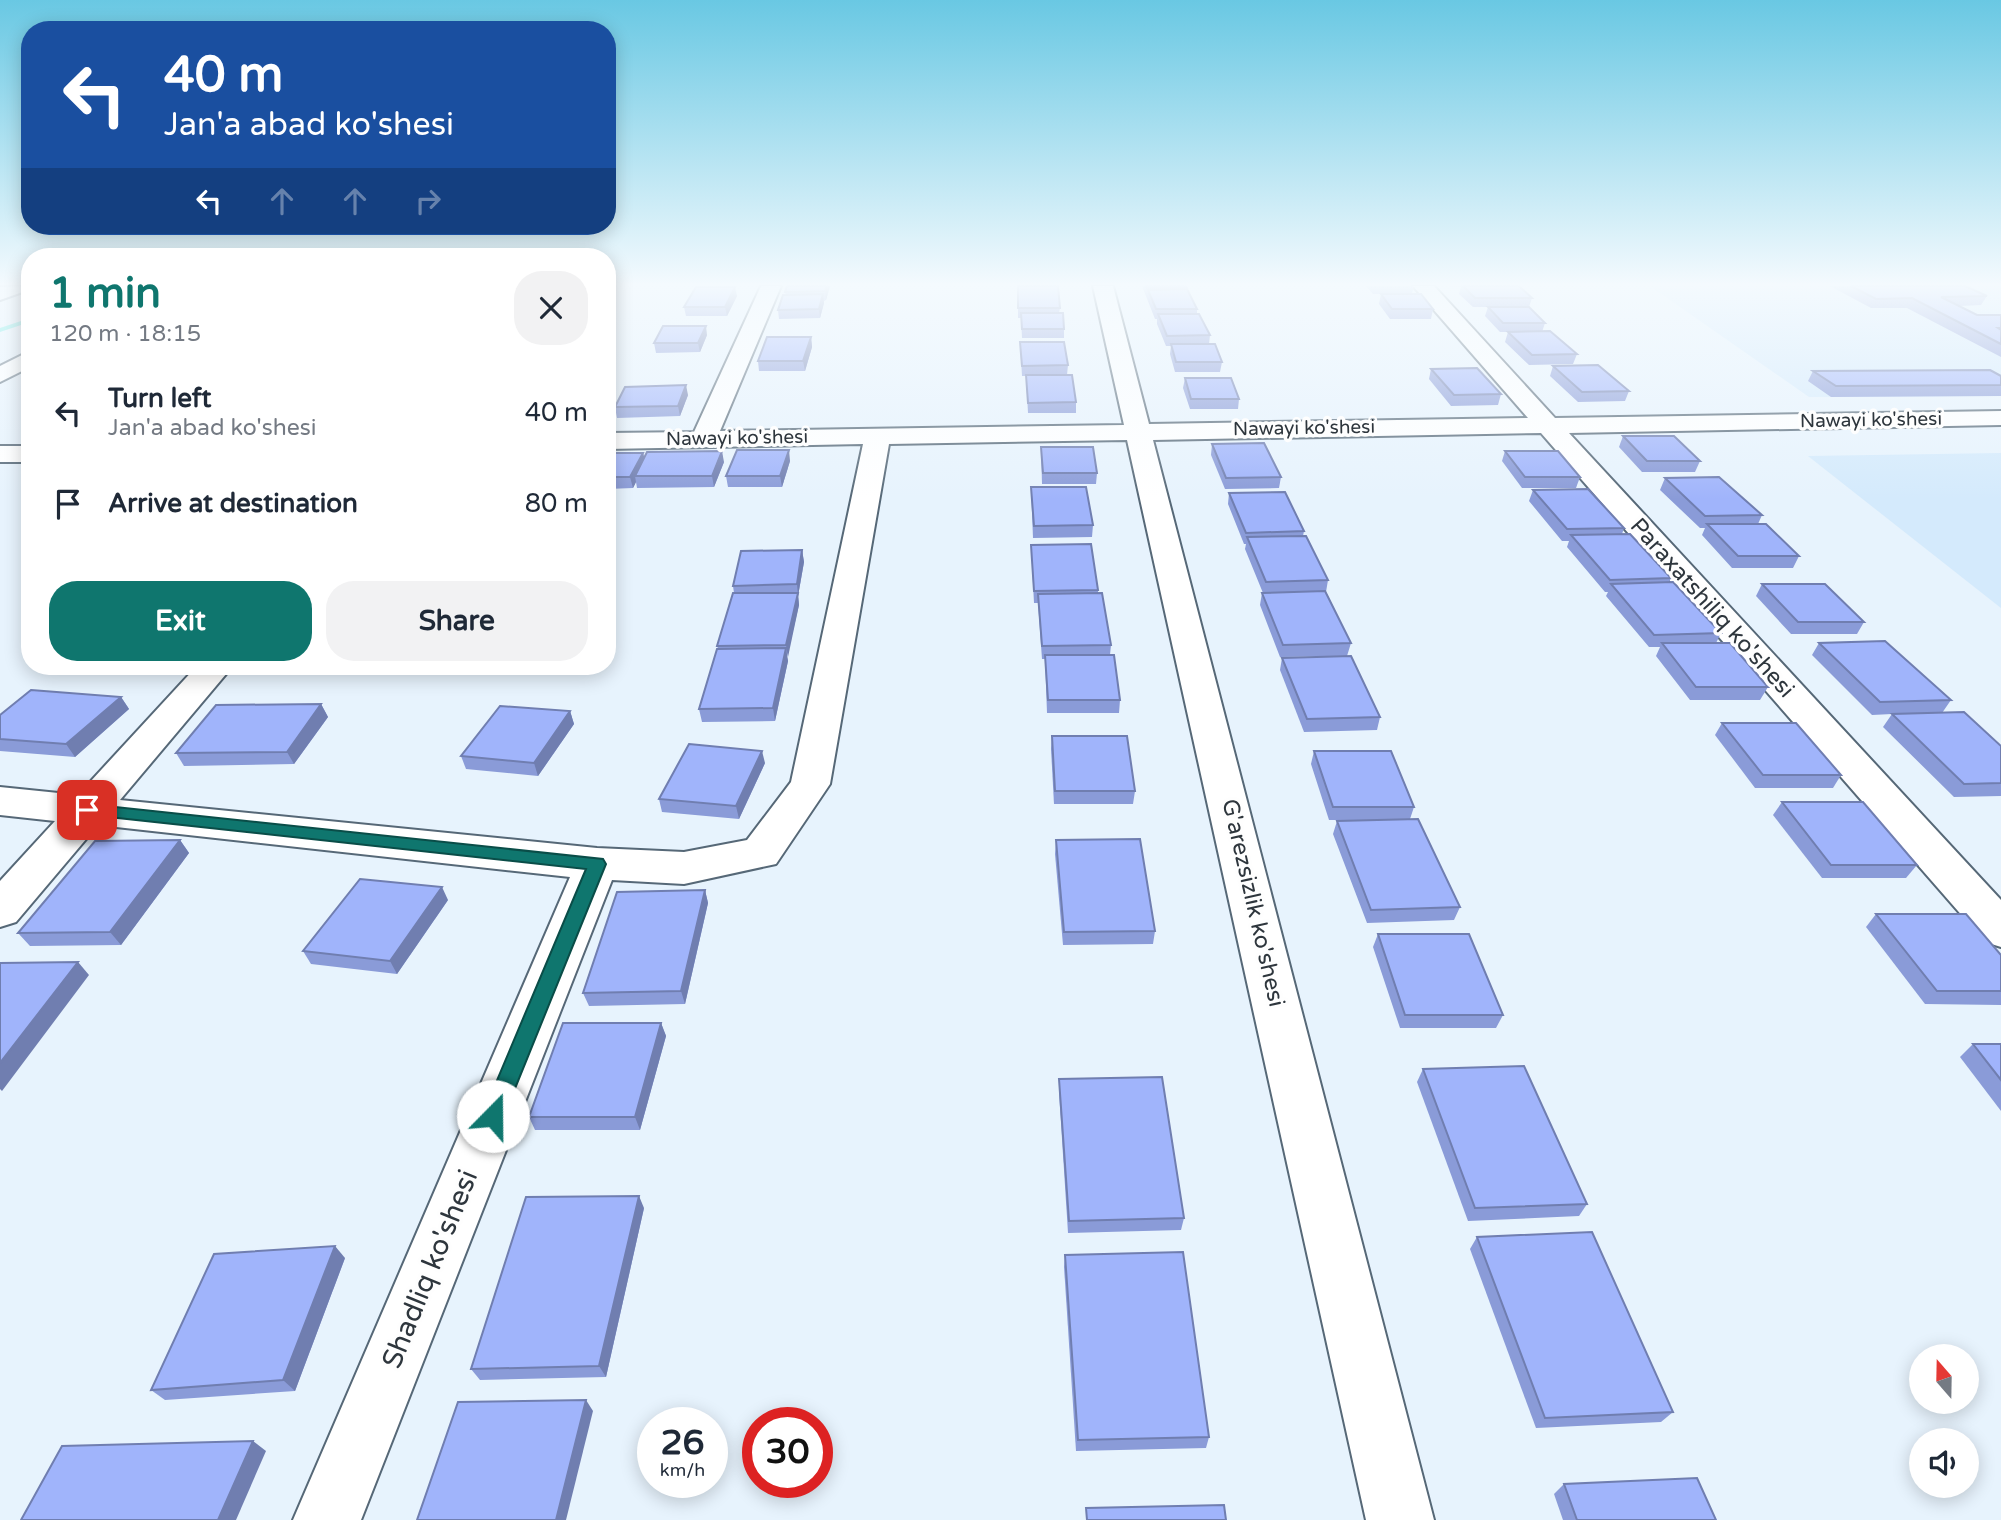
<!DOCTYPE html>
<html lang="en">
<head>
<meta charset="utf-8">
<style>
	:root { --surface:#fff; --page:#f2f2f3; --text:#1f2937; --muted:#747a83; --accent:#0f766e }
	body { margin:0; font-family:"Varela Round",sans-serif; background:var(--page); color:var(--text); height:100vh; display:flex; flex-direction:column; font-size:26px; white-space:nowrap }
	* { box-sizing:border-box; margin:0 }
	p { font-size:23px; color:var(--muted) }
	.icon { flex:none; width:38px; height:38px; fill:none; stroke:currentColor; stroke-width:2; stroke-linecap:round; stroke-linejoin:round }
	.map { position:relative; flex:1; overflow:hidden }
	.side { position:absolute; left:21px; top:248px; width:595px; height:427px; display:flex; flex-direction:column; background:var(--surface); border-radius:28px; box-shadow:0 4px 18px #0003 }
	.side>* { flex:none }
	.banner { position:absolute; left:21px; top:21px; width:595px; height:214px; border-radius:28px; box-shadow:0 4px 18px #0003; background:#1a4fa0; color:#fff; overflow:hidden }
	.needle { width:46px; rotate:340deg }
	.tools { position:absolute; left:1909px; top:1344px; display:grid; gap:14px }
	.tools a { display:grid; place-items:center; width:70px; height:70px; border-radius:50%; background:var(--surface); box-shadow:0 4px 18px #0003; font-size:35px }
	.speed { position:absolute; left:637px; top:1407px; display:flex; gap:14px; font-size:35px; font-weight:700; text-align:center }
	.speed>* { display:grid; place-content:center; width:91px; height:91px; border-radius:50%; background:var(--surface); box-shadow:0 4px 18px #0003; line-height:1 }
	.speed small { font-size:18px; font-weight:400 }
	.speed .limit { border:10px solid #d22; background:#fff; color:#111 }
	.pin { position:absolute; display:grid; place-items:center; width:60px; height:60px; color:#fff; margin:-30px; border-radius:14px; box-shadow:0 4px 10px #0006 }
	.me { position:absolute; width:77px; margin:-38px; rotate:22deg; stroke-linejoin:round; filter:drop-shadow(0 0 5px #0008) }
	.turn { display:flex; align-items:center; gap:24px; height:147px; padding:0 28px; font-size:32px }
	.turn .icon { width:91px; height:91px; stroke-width:2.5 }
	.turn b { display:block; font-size:49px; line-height:60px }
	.lanes { display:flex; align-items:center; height:66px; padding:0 28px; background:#0003; justify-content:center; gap:35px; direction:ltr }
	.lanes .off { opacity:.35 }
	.round { display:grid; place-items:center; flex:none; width:74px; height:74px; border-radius:28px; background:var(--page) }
	.overview { display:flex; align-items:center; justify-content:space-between; height:119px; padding:0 28px }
	h1 { font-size:42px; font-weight:800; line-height:52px; color:var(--accent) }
	.action { display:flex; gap:14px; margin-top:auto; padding:14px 28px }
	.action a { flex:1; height:80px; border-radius:28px; background:var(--accent); color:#fff; font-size:28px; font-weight:800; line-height:80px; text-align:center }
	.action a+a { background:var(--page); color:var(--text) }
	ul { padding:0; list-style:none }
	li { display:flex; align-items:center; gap:21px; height:91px; padding:0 28px }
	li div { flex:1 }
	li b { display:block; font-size:26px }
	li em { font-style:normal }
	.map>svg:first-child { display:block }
</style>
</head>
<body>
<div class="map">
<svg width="2001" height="1520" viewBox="0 0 2001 1520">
	<rect width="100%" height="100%" fill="#e7f3fd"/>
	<g fill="#d4eafc">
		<path d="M1650 286H2001V396L1809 397Z"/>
		<path d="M2001 453V608L1808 456Z"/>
	</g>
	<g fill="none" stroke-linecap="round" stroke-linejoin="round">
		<path fill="#4ae7db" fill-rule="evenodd" d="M30 318V322L0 332V328Z"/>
		<defs>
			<g id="street">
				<path d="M30 286 28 290 0 300V287Z"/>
				<path d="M761 286H781L720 431 1124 425 1093 286H1113L1149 424 1528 418 1413 286H1434L1555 418 2001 411V425L1569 433 2001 900V947L1985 942 1541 433 1153 440 1434 1520H1366L1127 440 889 444 830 784 776 864 684 884 612 880 361 1520H293L570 877 98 825 16 922 0 927V881L55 821 0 815V787L78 795 196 667H232L120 800 597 848 684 852 747 840 791 782 863 444 607 449V433L694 432Z"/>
				<path d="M30 351V367L0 382V366Z"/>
				<rect x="0" y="446" width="30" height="16"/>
			</g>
		</defs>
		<use href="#street" stroke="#566877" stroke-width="4"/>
		<use href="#street" fill="#fff" fill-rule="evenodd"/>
	</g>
	<g fill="#8a9bd8">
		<path d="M830 286 826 300 824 301V303L820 318 779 319 778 310 786 295 785 292Z"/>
		<path d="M1018 286 1060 308 1059 313 1064 329V338H1022L1021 318H1018Z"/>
		<path d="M1142 286H1186L1197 309V314L1210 335 1209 344 1222 362 1220 372H1175L1170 354 1171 346H1166L1157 324V319H1155Z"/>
		<path d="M1366 286H1414L1412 293 1373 294Z"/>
		<path d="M1450 286H1519L1532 298 1529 307 1545 323 1542 332 1577 354 1573 364 1529 365 1505 342 1508 332H1500L1485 316 1488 307H1473L1459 294 1461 287Z"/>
		<path d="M1830 286H1965L1987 296 1981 305 1959 306 1977 315H2001V357L1907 308H1871Z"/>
		<path d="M1381 294 1433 309 1431 319H1390L1379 304Z"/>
		<path d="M737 296 727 316H686L684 307Z"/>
		<path d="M707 335 700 352 656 353 654 343Z"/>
		<path d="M811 337 812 347 805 371H759L758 361Z"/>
		<path d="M1020 342 1068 365 1067 375 1076 402V413H1028L1026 376H1022Z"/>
		<path d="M1553 366 1629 391 1625 401 1578 402 1550 376Z"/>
		<path d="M1431 369 1501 394 1498 405 1451 406 1429 379Z"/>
		<path d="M1813 371 2001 376V396L1831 397 1808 381Z"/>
		<path d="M1185 378 1239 399 1238 409H1190L1183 388Z"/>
		<path d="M688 395 680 416 617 418 615 407Z"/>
		<path d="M1623 436 1700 461 1695 472H1642L1619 447Z"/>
		<path d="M1212 444 1281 477 1279 488 1225 489 1211 455Z"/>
		<path d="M1041 447 1097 473 1096 484H1042Z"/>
		<path d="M1505 451 1580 477 1576 488H1522L1502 461Z"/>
		<path d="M607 453H643L644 457 724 462 714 487 637 488 636 482 633 488 607 489Z"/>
		<path d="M790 461 782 487H728L726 476Z"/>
		<path d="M1665 478 1762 515 1758 524 1799 556 1793 568H1732L1702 535 1705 528H1700L1660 490Z"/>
		<path d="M1031 487 1093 525 1092 537 1033 538Z"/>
		<path d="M1533 490 1624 528 1622 534 1671 578 1669 582 1721 633 1716 643 1768 687 1760 700H1690L1656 656 1660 647H1649L1606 596 1608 592H1605L1567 547 1569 541H1562L1529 501Z"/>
		<path d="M1229 493 1304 531 1303 536 1328 580 1326 592 1351 643 1347 656 1280 657 1260 605 1262 593H1263L1245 549 1246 544H1244L1228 504Z"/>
		<path d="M1031 545 1098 590V593L1111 645 1110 655 1120 700 1119 713H1047L1045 659H1042L1038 603H1034Z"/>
		<path d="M802 550 804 562 798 596 799 605 787 657 788 661 775 721 702 722 699 709 734 593 733 586Z"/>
		<path d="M1762 584 1864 622 1857 634H1791L1756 596Z"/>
		<path d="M1819 643 1951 700 1942 713 2001 746V796L1954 797 1883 727 1892 714 1872 715 1812 655Z"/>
		<path d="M1282 658 1380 717 1377 730 1304 732 1280 670Z"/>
		<path d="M121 697 129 709 75 757 0 751V715Z"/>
		<path d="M321 704 328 717 294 764 184 766 176 753Z"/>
		<path d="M570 711 574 724 538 776 466 769 461 756Z"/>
		<path d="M1722 723 1841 775 1833 788H1755L1715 735Z"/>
		<path d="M1052 736 1135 791 1133 804H1054L1051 749Z"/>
		<path d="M1314 751 1414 807 1410 819 1460 907 1454 920 1367 923 1333 834 1337 821 1385 820H1329L1311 764Z"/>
		<path d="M765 763 739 819 662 812 659 799Z"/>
		<path d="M1782 802 1917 865 1906 878H1822L1773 815Z"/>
		<path d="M180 840 189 853 121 945 30 946 18 933Z"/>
		<path d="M1056 840 1155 931 1153 944 1063 945 1055 854Z"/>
		<path d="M705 890 708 903 685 1004 589 1006 583 993Z"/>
		<path d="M448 900 397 974 311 964 303 951Z"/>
		<path d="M1876 914 2001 955V1005L1925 1004 1866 927Z"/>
		<path d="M1378 934 1503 1015 1496 1028H1400L1373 947Z"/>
		<path d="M661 1023 666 1036 640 1130H535L529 1117Z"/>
		<path d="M1973 1044H2001V1111L1960 1057Z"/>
		<path d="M1423 1069 1587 1204 1579 1216 1468 1221 1417 1082Z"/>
		<path d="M1059 1079 1184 1218 1181 1230 1068 1233 1059 1092Z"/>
		<path d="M644 1208 606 1377 480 1380 471 1369Z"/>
		<path d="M1477 1237 1673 1412 1661 1422 1536 1428 1470 1249Z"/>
		<path d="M1065 1255 1209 1437 1206 1448 1076 1451 1064 1267Z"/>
		<path d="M345 1258 295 1391 165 1400 151 1390Z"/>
		<path d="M1564 1484 1716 1520H1563L1554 1494Z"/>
	</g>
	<g fill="#707eb0">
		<path d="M827 286H830L826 300 825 291Z"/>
		<path d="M735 287 737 296 727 316 725 307Z"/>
		<path d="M823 294 824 303 820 318 819 309Z"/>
		<path d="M706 326 707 335 700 352 698 343Z"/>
		<path d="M811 337 812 347 805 371 803 361Z"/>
		<path d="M686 385 688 395 680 416 678 406Z"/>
		<path d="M789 450 790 461 782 487 780 476Z"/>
		<path d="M722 451 724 462 714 487 712 476Z"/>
		<path d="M643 453 646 464 635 476 636 482 633 488 630 477Z"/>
		<path d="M802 550 804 562 798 596 797 584Z"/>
		<path d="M798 593 799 605 788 657 786 645Z"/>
		<path d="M786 648 788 661 775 721 773 708Z"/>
		<path d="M121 697 129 709 75 757 66 744Z"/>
		<path d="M321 704 328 717 294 764 287 752Z"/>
		<path d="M570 711 574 724 538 776 534 763Z"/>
		<path d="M762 751 765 763 739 819 736 806Z"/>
		<path d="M180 840 189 853 121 945 110 932Z"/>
		<path d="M442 887 448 900 397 974 390 961Z"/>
		<path d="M705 890 708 903 685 1004 681 991Z"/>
		<path d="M78 962 89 975 2 1091 0 1089V1063Z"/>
		<path d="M661 1023 666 1036 640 1130 635 1117Z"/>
		<path d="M639 1196 644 1208 606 1377 599 1366Z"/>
		<path d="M335 1246 345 1258 295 1391 283 1380Z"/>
		<path d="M586 1400 593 1411 566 1520H556Z"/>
		<path d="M253 1441 266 1451 236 1520H218Z"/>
	</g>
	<g fill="#a0b4fb" stroke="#707eb0" stroke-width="2">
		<path d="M787 286H827L825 291 785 292Z"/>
		<path d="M1018 286H1058L1060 308H1018Z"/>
		<path d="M1146 286H1186L1187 288H1147Z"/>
		<path d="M1463 286H1519L1532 298H1475Z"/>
		<path d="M1851 286H1965L1987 296 1941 297 1977 315H2001V328H1998L2001 330V344L1912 298 1876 299Z"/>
		<path d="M696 287H735L725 307H684Z"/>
		<path d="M1187 289 1197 309H1156L1148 290Z"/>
		<path d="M823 294 819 309 778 310 783 295Z"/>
		<path d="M1381 294H1421L1433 309H1392Z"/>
		<path d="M1488 307H1529L1545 323H1503Z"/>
		<path d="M1021 313H1063L1064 329H1022Z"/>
		<path d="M1158 314H1199L1210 335 1167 336Z"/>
		<path d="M663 326H706L698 343H654Z"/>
		<path d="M1550 331 1577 354 1532 355 1508 332Z"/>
		<path d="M767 337H811L803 361H758Z"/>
		<path d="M1020 342H1064L1068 365 1022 366Z"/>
		<path d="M1171 344H1215L1222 362H1176Z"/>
		<path d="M1598 365 1629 391 1582 392 1553 366Z"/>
		<path d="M1477 368 1501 394 1454 395 1431 369Z"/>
		<path d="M1990 370 2001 376V385L1836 386 1813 371Z"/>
		<path d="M1026 375H1072L1076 402 1028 403Z"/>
		<path d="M1185 378H1231L1239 399H1191Z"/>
		<path d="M686 385 678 406 615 407 625 387Z"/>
		<path d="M1623 436H1674L1700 461H1647Z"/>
		<path d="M1264 443 1281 477 1226 478 1212 444Z"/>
		<path d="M1041 447H1093L1097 473H1043Z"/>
		<path d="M737 450H789L780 476H726Z"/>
		<path d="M722 451 712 476H635L647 452Z"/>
		<path d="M1505 451H1558L1580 477H1525Z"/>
		<path d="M607 453H643L630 477H607Z"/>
		<path d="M1719 477 1762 515 1705 516 1665 478Z"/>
		<path d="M1031 487H1086L1093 525 1034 526Z"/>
		<path d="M1588 489 1624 528 1567 529 1533 490Z"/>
		<path d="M1285 492 1304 531 1246 533 1229 493Z"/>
		<path d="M1707 524H1766L1799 556H1738Z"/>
		<path d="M1630 534 1671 578 1610 580 1571 535Z"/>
		<path d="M1306 536 1328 580 1266 582 1247 537Z"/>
		<path d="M1091 544 1098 590 1034 591 1031 545Z"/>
		<path d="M802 550 797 584 733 586 741 551Z"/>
		<path d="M1673 582 1721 633 1654 635 1611 584Z"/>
		<path d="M1762 584H1825L1864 622H1798Z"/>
		<path d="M1325 591 1351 643 1283 645 1262 593Z"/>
		<path d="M733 593H798L786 645 717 646Z"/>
		<path d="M1102 593 1111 645 1042 646 1038 594Z"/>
		<path d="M1885 641 1951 700 1880 702 1819 643Z"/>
		<path d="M1662 643H1730L1768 687H1696Z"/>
		<path d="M786 648 773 708 699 709 717 649Z"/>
		<path d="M1045 655H1114L1120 700H1048Z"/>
		<path d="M1351 656 1380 717 1307 719 1282 658Z"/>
		<path d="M31 690 121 697 66 744 0 739V715Z"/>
		<path d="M321 704 287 752 176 753 216 705Z"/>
		<path d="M500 706 570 711 534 763 461 756Z"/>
		<path d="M1964 712 2001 746V783L1964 784 1892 714Z"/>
		<path d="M1722 723H1796L1841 775H1763Z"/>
		<path d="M1052 736H1127L1135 791H1055Z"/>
		<path d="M689 744 762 751 736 806 659 799Z"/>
		<path d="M1314 751H1391L1414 807H1333Z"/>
		<path d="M1782 802H1863L1917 865H1831Z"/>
		<path d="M1418 819 1460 907 1371 910 1337 821Z"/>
		<path d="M1140 839 1155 931 1064 932 1056 840Z"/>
		<path d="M180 840 110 932 18 933 95 841Z"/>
		<path d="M360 879 442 887 390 961 303 951Z"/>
		<path d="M705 890 681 991 583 993 617 892Z"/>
		<path d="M1876 914H1966L2001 955V991H1937Z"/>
		<path d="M1378 934H1469L1503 1015H1405Z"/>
		<path d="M78 962 0 1063V963Z"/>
		<path d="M563 1023H661L635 1117H529Z"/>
		<path d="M1973 1044H2001V1080Z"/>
		<path d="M1524 1066 1587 1204 1475 1208 1423 1069Z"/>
		<path d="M1162 1077 1184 1218 1069 1221 1059 1079Z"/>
		<path d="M639 1196 599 1366 471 1369 526 1197Z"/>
		<path d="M1592 1232 1673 1412 1545 1418 1477 1237Z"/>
		<path d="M335 1246 283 1380 151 1390 214 1254Z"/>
		<path d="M1183 1252 1209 1437 1078 1440 1065 1255Z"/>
		<path d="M586 1400 556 1520H417L458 1402Z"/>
		<path d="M253 1441 218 1520H21L62 1446Z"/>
		<path d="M1697 1478 1716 1520H1577L1564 1484Z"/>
		<path d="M1224 1505 1226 1520H1087L1086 1508Z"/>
	</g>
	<linearGradient id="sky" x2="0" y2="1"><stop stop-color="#69c8e3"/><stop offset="0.57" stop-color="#f4fafe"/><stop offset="1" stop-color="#f4fafe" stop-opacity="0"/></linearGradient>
	<rect width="2001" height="499" fill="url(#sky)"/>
	<path fill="#0f766e" stroke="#0a4d48" stroke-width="2" d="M87 804 603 859 606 864 501 1123 493 1126 485 1123 482 1116 586 869 81 814 78 810 81 806Z"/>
	<g text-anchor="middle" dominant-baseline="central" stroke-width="7" stroke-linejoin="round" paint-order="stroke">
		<g font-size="19" fill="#2e363d" stroke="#fefefe">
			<text transform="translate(1871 420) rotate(-1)">Nawayi ko'shesi</text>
			<text transform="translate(1304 428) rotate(-1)">Nawayi ko'shesi</text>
			<text transform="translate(737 438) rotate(-1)">Nawayi ko'shesi</text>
		</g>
		<g font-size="23" fill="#2e363d" stroke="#fefefe">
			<text transform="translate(1712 608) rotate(48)">Paraxatshiliq ko'shesi</text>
			<text transform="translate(1253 903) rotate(77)">G'arezsizlik ko'shesi</text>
		</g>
		<g font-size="28" fill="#2e363d" stroke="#fefefe">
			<text transform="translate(430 1269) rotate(-68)">Shadliq ko'shesi</text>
		</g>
	</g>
</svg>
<div class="tools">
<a><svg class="needle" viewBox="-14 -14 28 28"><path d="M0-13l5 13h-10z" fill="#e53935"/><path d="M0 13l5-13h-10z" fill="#747a83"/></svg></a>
<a><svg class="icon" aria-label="sound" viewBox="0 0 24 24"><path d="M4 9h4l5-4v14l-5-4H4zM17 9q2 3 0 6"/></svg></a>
</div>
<div class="speed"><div>26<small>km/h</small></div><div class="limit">30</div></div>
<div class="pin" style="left:87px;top:810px;background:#d93025"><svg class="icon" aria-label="arrive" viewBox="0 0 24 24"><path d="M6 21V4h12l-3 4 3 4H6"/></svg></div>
<svg class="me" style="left:493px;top:1116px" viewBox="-20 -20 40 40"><circle r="19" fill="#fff"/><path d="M0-13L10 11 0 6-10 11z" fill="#0f766e"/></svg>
<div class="banner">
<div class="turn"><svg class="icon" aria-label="left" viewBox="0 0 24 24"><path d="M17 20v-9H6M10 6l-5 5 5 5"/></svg><div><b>40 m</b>Jan'a abad ko'shesi</div></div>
<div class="lanes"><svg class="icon" aria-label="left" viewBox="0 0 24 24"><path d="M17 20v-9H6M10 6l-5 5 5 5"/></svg><svg class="icon off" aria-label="ahead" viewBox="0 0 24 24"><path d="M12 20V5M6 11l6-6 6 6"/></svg><svg class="icon off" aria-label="ahead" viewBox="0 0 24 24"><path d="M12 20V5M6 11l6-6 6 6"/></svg><svg class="icon off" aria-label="right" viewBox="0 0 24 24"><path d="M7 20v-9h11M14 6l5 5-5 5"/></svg></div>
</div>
<section class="side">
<div class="overview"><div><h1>1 min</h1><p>120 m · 18:15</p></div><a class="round"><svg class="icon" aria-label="close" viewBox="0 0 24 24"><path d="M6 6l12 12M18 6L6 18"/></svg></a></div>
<ul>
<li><svg class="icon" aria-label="left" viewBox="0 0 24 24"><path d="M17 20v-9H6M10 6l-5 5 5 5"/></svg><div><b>Turn left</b><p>Jan'a abad ko'shesi</p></div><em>40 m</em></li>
<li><svg class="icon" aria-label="arrive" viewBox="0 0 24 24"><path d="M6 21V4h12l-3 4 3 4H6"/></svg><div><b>Arrive at destination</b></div><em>80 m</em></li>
</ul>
<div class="action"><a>Exit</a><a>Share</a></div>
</section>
</div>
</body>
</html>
